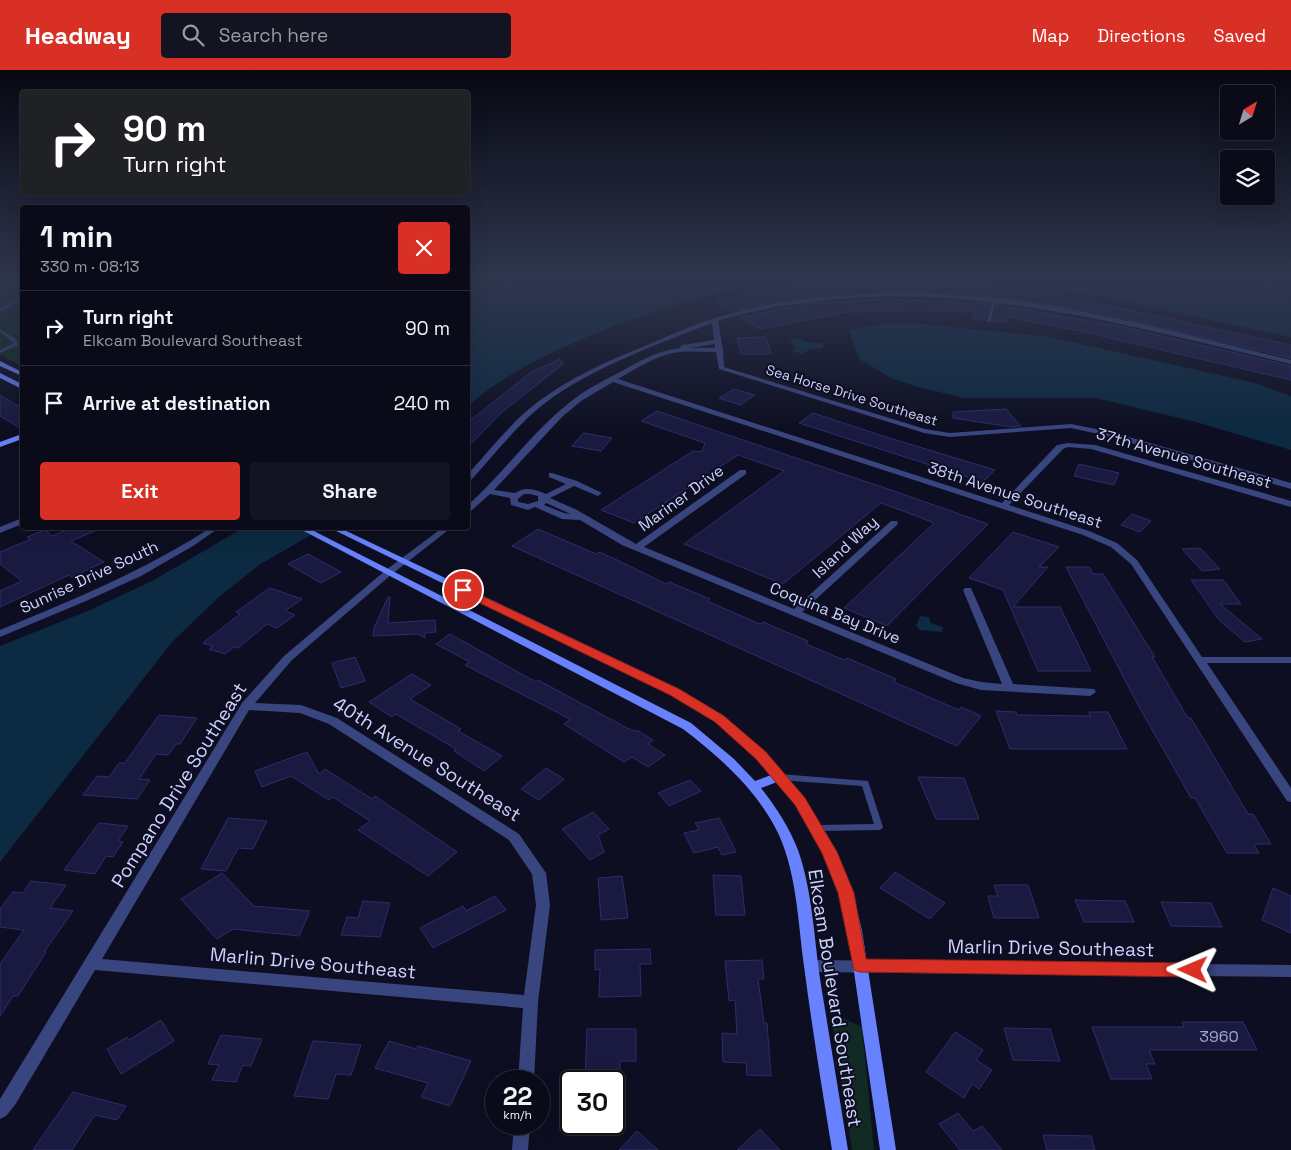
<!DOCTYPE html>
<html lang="en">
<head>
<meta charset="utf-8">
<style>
	:root { --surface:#0a0a19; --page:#131322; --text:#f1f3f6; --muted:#999aa2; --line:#2a2b38; --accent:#d93025 }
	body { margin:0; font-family:"Space Grotesk",sans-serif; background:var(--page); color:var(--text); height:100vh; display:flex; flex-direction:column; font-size:19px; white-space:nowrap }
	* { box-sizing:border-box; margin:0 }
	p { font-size:16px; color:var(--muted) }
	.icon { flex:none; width:28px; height:28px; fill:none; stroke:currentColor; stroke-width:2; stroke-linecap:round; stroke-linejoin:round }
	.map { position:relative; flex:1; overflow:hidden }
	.panel { position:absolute; left:20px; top:135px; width:450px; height:325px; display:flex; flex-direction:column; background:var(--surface); border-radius:5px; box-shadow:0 5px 20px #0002,0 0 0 1px var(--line) }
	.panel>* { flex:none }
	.top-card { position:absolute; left:20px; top:20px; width:450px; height:105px; border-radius:5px; box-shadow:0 5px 20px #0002,0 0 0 1px var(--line); background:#202124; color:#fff; overflow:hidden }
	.needle { width:32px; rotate:38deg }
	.buttons { position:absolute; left:1220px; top:15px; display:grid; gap:10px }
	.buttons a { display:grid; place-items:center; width:55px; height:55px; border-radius:5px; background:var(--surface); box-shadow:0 5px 20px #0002,0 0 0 1px var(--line); font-size:25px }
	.speed { position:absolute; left:485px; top:1000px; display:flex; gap:10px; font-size:25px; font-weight:700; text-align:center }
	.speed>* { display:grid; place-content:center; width:65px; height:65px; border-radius:50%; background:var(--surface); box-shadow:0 5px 20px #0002,0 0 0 1px var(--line); line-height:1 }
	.speed small { font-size:12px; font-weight:400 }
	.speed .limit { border:2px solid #111; border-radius:8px; background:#fff; color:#111 }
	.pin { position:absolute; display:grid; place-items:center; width:42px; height:42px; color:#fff; margin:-21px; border:2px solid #fff; border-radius:50%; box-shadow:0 1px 5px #0007 }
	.me { position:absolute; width:55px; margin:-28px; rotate:271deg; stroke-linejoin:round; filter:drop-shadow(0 0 4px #0008) }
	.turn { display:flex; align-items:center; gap:18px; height:105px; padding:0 20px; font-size:22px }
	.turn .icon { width:65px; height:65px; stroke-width:2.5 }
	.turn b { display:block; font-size:35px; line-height:42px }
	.round { display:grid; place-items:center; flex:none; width:52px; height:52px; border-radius:5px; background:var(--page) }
	.summary { display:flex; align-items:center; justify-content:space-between; height:85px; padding:0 20px }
	h1 { font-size:30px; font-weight:700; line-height:38px }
	.primary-button { display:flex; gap:10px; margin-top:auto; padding:10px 20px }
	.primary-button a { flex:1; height:58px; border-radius:5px; background:var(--accent); color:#fff; font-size:20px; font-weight:700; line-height:58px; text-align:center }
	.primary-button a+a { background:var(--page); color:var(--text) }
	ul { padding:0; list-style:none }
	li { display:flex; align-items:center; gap:15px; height:75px; padding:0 20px; border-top:1px solid var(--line) }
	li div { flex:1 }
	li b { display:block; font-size:19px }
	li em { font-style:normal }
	header { display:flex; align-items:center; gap:30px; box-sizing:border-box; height:70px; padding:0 25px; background:var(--accent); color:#fff }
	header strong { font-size:24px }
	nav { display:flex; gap:28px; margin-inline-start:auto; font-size:18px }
	.search { width:350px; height:45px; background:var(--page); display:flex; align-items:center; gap:12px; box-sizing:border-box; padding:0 18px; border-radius:5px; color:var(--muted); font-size:19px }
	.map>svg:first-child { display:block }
</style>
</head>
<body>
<header>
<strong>Headway</strong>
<div class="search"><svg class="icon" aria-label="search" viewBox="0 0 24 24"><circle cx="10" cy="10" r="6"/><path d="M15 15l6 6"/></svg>Search here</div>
<nav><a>Map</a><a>Directions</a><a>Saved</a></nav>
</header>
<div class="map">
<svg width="1291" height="1080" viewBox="0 0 1291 1080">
	<rect width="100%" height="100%" fill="#0d0e21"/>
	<g fill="#112b24">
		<path d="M0 210H22V296L0 285Z"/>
		<path d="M841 947 862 957 874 1080H852L833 958 836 949Z"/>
	</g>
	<g fill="#0c2a41">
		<path d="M468 210H789C720 218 663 236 599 262 551 282 507 302 468 336Z"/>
		<path d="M996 210H1291V267L1080 222Z"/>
		<path d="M888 253H911L1049 267 1255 313 1291 326V380L1196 352 1096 328H964L918 317 891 308 859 289 849 260Z"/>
		<path d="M797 268 810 273H822L824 278 810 279 802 284 792 281 797 277 789 271Z"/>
		<path d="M243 458H323L259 495 219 527 172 572 0 792V576L90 540 154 510Z"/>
		<path d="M920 546 929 547 931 553 943 557 942 562 920 560 916 556Z"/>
	</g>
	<g fill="#1a1a41" stroke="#2c2d6d">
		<path d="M846 212 954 213 1054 224 1291 275V288L1094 242 991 226 919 222H863L786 230 732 241 716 231 759 221Z"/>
		<path d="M888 229 990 234 985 250 973 249 974 242 912 240 847 242 760 259 740 247 815 233Z"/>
		<path d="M997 235 1119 256 1291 296V310L1080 261 1007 247 1006 252 993 251Z"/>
		<path d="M766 267 771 284H741L737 268Z"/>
		<path d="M560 289 563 294 501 343 468 377V352L530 303Z"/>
		<path d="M734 319 755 325 740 335 719 328Z"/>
		<path d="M0 325 22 338V359L0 346Z"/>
		<path d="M1006 339 1021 356 1011 357 953 348V342Z"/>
		<path d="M657 341 891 420 988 454 887 556 844 538 934 453 914 445 881 433 783 514 684 474 784 401 738 385 634 453 601 440 693 381 702 382 705 373 641 351Z"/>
		<path d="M813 343 883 366 995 400 983 412 799 353Z"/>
		<path d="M583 363 612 368 601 381 572 376Z"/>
		<path d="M1079 394 1119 403 1114 415 1074 406Z"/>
		<path d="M1132 444 1151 451 1140 462 1121 455Z"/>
		<path d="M71 458H102L71 471 104 492 72 507 69 505 0 537V521L22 511 0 494V482L31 469 27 467 45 460 52 466Z"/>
		<path d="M538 459 596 484 599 482 613 488 666 514 669 512 710 529 707 531 760 554 763 552 779 559 808 571 806 574 844 590 847 588 896 609 894 612 959 640 961 637 981 646 957 676 512 476Z"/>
		<path d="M1013 462 1059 477 1039 497H1048L1013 537H1060L1091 601H1038L1003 520 969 508Z"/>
		<path d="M1200 478 1220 499 1202 501 1182 479Z"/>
		<path d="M308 484 341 502 321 513 288 494Z"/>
		<path d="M1066 497H1089L1093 504H1103L1155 587H1152L1188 648H1191L1248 744H1253L1271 774H1254L1259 783H1227L1195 728H1191L1138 635Z"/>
		<path d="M1191 510H1223L1241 534H1220L1262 569 1245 572 1219 550Z"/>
		<path d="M270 518 302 529 285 541 295 545 277 558 267 554 238 578 234 577 225 584 209 579 213 576 203 573 240 544 236 542Z"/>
		<path d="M388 527H390L388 553 435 550 436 562 425 563V568L417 564 373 566 374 558Z"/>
		<path d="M450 564 536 612 538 610 627 658 635 661 637 660 653 670 648 674 665 685 648 697 632 687 624 692 564 654 570 649 465 595 470 592 436 574Z"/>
		<path d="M355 587 365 611 341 618 332 593Z"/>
		<path d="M412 604 431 615 410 629 461 659 458 661 502 686 484 701 454 681 456 679 396 644 392 647 369 632Z"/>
		<path d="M996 641 1016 642 1017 645 1090 646 1089 642H1108L1127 679H1010Z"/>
		<path d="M159 645 197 648 180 674H176L168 685 156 684 139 709 150 710 137 729 83 725 97 706 109 707 119 693H125Z"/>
		<path d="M307 682 319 704 325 699 372 729 375 726 457 782 428 806 358 760 370 751 333 727 329 730 291 706 262 717 255 701Z"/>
		<path d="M546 698 564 709 539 730 521 719Z"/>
		<path d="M918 707 964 708 979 749H936Z"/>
		<path d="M690 710 701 721 669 736 658 723Z"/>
		<path d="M593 742 609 759 598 765 604 782 590 790 562 759Z"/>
		<path d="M228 748 267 751 253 779 238 778 226 801 201 799Z"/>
		<path d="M719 748 736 782 722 785 718 777 694 783 684 763 699 760 695 753Z"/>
		<path d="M99 753 128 756 118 771 123 772 113 787 106 786 95 804 64 800Z"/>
		<path d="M895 802 945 833 930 849 880 818Z"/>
		<path d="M222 803 254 836 310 841 299 866 233 859 217 869 181 829Z"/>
		<path d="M713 805 741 806 745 845H716Z"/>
		<path d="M622 806 628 848 601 850 598 808Z"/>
		<path d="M31 811 66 815 50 838 73 841 44 882H46L18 926H13L0 946V894L24 860 0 857V839L13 822 23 823Z"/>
		<path d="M994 815H1028L1039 848H994L988 826H998Z"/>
		<path d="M1273 818 1291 826V863L1262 850Z"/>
		<path d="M495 826 506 840 433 878 420 858 463 836 466 841Z"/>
		<path d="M1075 830 1125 831 1134 852H1084Z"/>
		<path d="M363 831 390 833 380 867 341 865 347 847 358 848Z"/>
		<path d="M1161 832 1211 833 1222 857 1171 856Z"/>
		<path d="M650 879 651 894H640L641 926 599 927 600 899 595 900V880Z"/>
		<path d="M762 890 764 909H758L764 953H767L771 1006 747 1005 746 993 723 992 722 963 737 964 735 930 729 931 725 891Z"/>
		<path d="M161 950 174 971 121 1004 107 979 127 967 129 970Z"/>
		<path d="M1182 952H1243L1257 980H1149L1155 994H1146L1152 1009H1111L1092 957H1184Z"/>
		<path d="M1004 958 1050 959 1060 991 1013 990Z"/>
		<path d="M587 959H636V991H620V1009H585Z"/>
		<path d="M955 962 983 980 976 990 992 1000 979 1019 972 1014 964 1028 926 1002Z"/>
		<path d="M221 965 262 969 251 996 243 995 236 1012 212 1010 219 995 208 994Z"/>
		<path d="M313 971 361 975 351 1005 336 1004 328 1029 294 1026Z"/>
		<path d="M389 971 416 979 418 976 471 991 450 1036 421 1027 428 1013 375 998Z"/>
		<path d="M73 1022 126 1036 117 1050 95 1045 72 1080H33Z"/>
		<path d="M958 1043 973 1061 982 1056 1002 1080H960L939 1054Z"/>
		<path d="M760 1059 780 1080H737Z"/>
		<path d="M637 1061 658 1080H619Z"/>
		<path d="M1043 1065 1091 1066 1095 1080H1047Z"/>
	</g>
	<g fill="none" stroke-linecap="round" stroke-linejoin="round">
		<g fill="#39457f" fill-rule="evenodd">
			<path d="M21 228H22V230L0 241V238Z"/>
			<path d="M993 229 996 230 991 251 989 252 987 251Z"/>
			<path d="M0 259 16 269 18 275 0 283V280L13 274 12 271 0 262Z"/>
			<path d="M779 704 868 711 883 757 882 759 879 760 817 761 814 760 813 758 814 756 817 755 874 754 862 716 779 710 776 709 775 707 776 705Z"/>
		</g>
		<g fill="#39457f" fill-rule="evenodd">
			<path d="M883 223C931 223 979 225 1027 232 1116 245 1203 269 1291 290V294C1139 258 987 214 829 230 792 234 754 239 718 251L723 280 724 297 925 359 950 363 1071 354 1111 362 1291 413V419L1107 366 1071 358 950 367 924 363 719 299 716 282C704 282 691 281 680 282 658 284 637 298 618 309L1002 433 1057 375 1068 373 1095 375 1291 431V437L1091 379 1068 377 1063 379 1009 435 1089 461 1117 473 1137 490 1202 587H1291V593H1207L1291 718V732L1287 731 1131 494 1111 477 1083 465 613 312 581 331 562 347 494 420 515 423C525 416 535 419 546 424L566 414 549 407V403H552L577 411 602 423 598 426 574 416 550 428 577 440 636 474 740 400H746V404L644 477 794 539 891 451H897L898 453 897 455 802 542 963 608 981 612 1002 614 963 520 965 518H971L1013 614 1094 619 1096 622 1090 626 981 620 956 613 622 475 580 450 562 449 535 437 528 440 511 435 510 428 490 424 471 441H468V435C505 402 534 359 574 329 588 318 605 310 620 302 638 292 659 280 680 278L681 276 683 275 714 270 712 253C655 275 580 302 534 342 511 363 492 387 471 410H468V404C491 379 512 351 539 331 570 308 605 292 640 278 669 266 698 252 729 244 779 230 831 225 883 223ZM715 274V278H689ZM524 424H530L538 426V431L528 434 518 432V429ZM546 433 571 444 564 443 544 435Z"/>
			<path d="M22 448V454L0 463V457Z"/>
			<path d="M210 458H219L193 476 141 506 86 531 0 567V560C72 530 144 501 210 458Z"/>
			<path d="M442 458H451L392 504 292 590 255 633 301 635 337 648 519 764 546 803 550 835 538 932 534 1011H518L523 938 95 900 15 1035 6 1046 0 1049V1029L242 633 284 586 386 500ZM249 640 300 643 329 654 509 770 532 804 536 835 524 925 102 889Z"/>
			<path d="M811 890 1291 895V907L811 902 806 900 804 896 806 892Z"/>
			<path d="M514 1054H530L528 1080H512Z"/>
		</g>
		<g fill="#6782fc" fill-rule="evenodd">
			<path d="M0 291 22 302V306L0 296Z"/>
			<path d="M0 303 22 314V319L0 308Z"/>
			<path d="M22 364V369L0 377V372Z"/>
			<path d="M298 458H308L691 653 734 689 755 711 771 705 757 689 716 652 671 625 330 458H340L679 619 724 646 765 683 804 728 837 782 853 823 862 861 896 1080H880L848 861 839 823 824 783 796 734 777 712 761 718C776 737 789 757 798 780 813 823 814 870 821 915 830 970 839 1025 848 1080H832C822 1019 812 957 804 896 798 852 797 806 779 765 758 721 721 688 683 659Z"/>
		</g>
	</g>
	<linearGradient id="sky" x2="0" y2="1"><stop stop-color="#070812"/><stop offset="0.58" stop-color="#2f364e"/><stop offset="1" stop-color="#2f364e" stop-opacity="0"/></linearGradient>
	<rect width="1291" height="361" fill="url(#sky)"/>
	<path fill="#d93025" stroke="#8d1f18" d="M463 517 679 619 724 646 766 682 805 728 837 782 854 823 866 889 1193 893 1199 895 1201 900 1199 905 1193 907 860 902 854 900 838 823 822 783 795 735 756 689 715 652 670 625 459 523V518Z"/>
	<g text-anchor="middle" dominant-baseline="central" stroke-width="4" stroke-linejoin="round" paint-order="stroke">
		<g font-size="14" fill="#ced2fe" stroke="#0d0e21">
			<text transform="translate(852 325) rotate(17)">Sea Horse Drive Southeast</text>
		</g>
		<g font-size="16" fill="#ced2fe" stroke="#0d0e21">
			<text transform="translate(1184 388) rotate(16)">37th Avenue Southeast</text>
			<text transform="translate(1015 425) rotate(18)">38th Avenue Southeast</text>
			<text transform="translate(681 428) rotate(-36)">Mariner Drive</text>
			<text transform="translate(845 477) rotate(-43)">Island Way</text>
			<text transform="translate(89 507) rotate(-25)">Sunrise Drive South</text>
			<text transform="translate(835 543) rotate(22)">Coquina Bay Drive</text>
		</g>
		<g font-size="16" fill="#a1a4cf">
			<text x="1219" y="966">3960</text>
		</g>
		<g font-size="19" fill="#ced2fe" stroke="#0d0e21">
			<text transform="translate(427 689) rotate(32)">40th Avenue Southeast</text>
			<text transform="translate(179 715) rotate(-58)">Pompano Drive Southeast</text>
			<text transform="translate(1051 878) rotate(1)">Marlin Drive Southeast</text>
			<text transform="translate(313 893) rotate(5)">Marlin Drive Southeast</text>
			<text transform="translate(835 928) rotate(81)">Elkcam Boulevard Southeast</text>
		</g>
	</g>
</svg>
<div class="buttons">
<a><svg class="needle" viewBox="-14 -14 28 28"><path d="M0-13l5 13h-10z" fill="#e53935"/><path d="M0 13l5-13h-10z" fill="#999aa2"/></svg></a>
<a><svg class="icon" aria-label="layers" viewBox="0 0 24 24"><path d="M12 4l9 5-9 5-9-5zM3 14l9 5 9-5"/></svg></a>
</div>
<div class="speed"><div>22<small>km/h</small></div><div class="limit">30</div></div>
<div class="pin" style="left:463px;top:520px;background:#d93025"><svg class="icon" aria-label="arrive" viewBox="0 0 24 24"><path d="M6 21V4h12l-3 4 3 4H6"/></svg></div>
<svg class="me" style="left:1193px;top:900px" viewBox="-20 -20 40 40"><path d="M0-17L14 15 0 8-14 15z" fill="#d93025" stroke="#fff" stroke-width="4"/></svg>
<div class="top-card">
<div class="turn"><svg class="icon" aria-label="right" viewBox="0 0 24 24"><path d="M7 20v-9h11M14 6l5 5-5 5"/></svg><div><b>90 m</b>Turn right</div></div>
</div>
<section class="panel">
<div class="summary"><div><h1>1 min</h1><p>330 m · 08:13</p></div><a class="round" style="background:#d93025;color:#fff"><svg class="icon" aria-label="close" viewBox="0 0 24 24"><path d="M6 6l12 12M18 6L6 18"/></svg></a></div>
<ul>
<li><svg class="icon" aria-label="right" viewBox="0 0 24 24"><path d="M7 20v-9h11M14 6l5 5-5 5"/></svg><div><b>Turn right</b><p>Elkcam Boulevard Southeast</p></div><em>90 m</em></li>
<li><svg class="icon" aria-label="arrive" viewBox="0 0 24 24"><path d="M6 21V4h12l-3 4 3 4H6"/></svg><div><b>Arrive at destination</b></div><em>240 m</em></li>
</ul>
<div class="primary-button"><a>Exit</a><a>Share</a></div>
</section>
</div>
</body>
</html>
